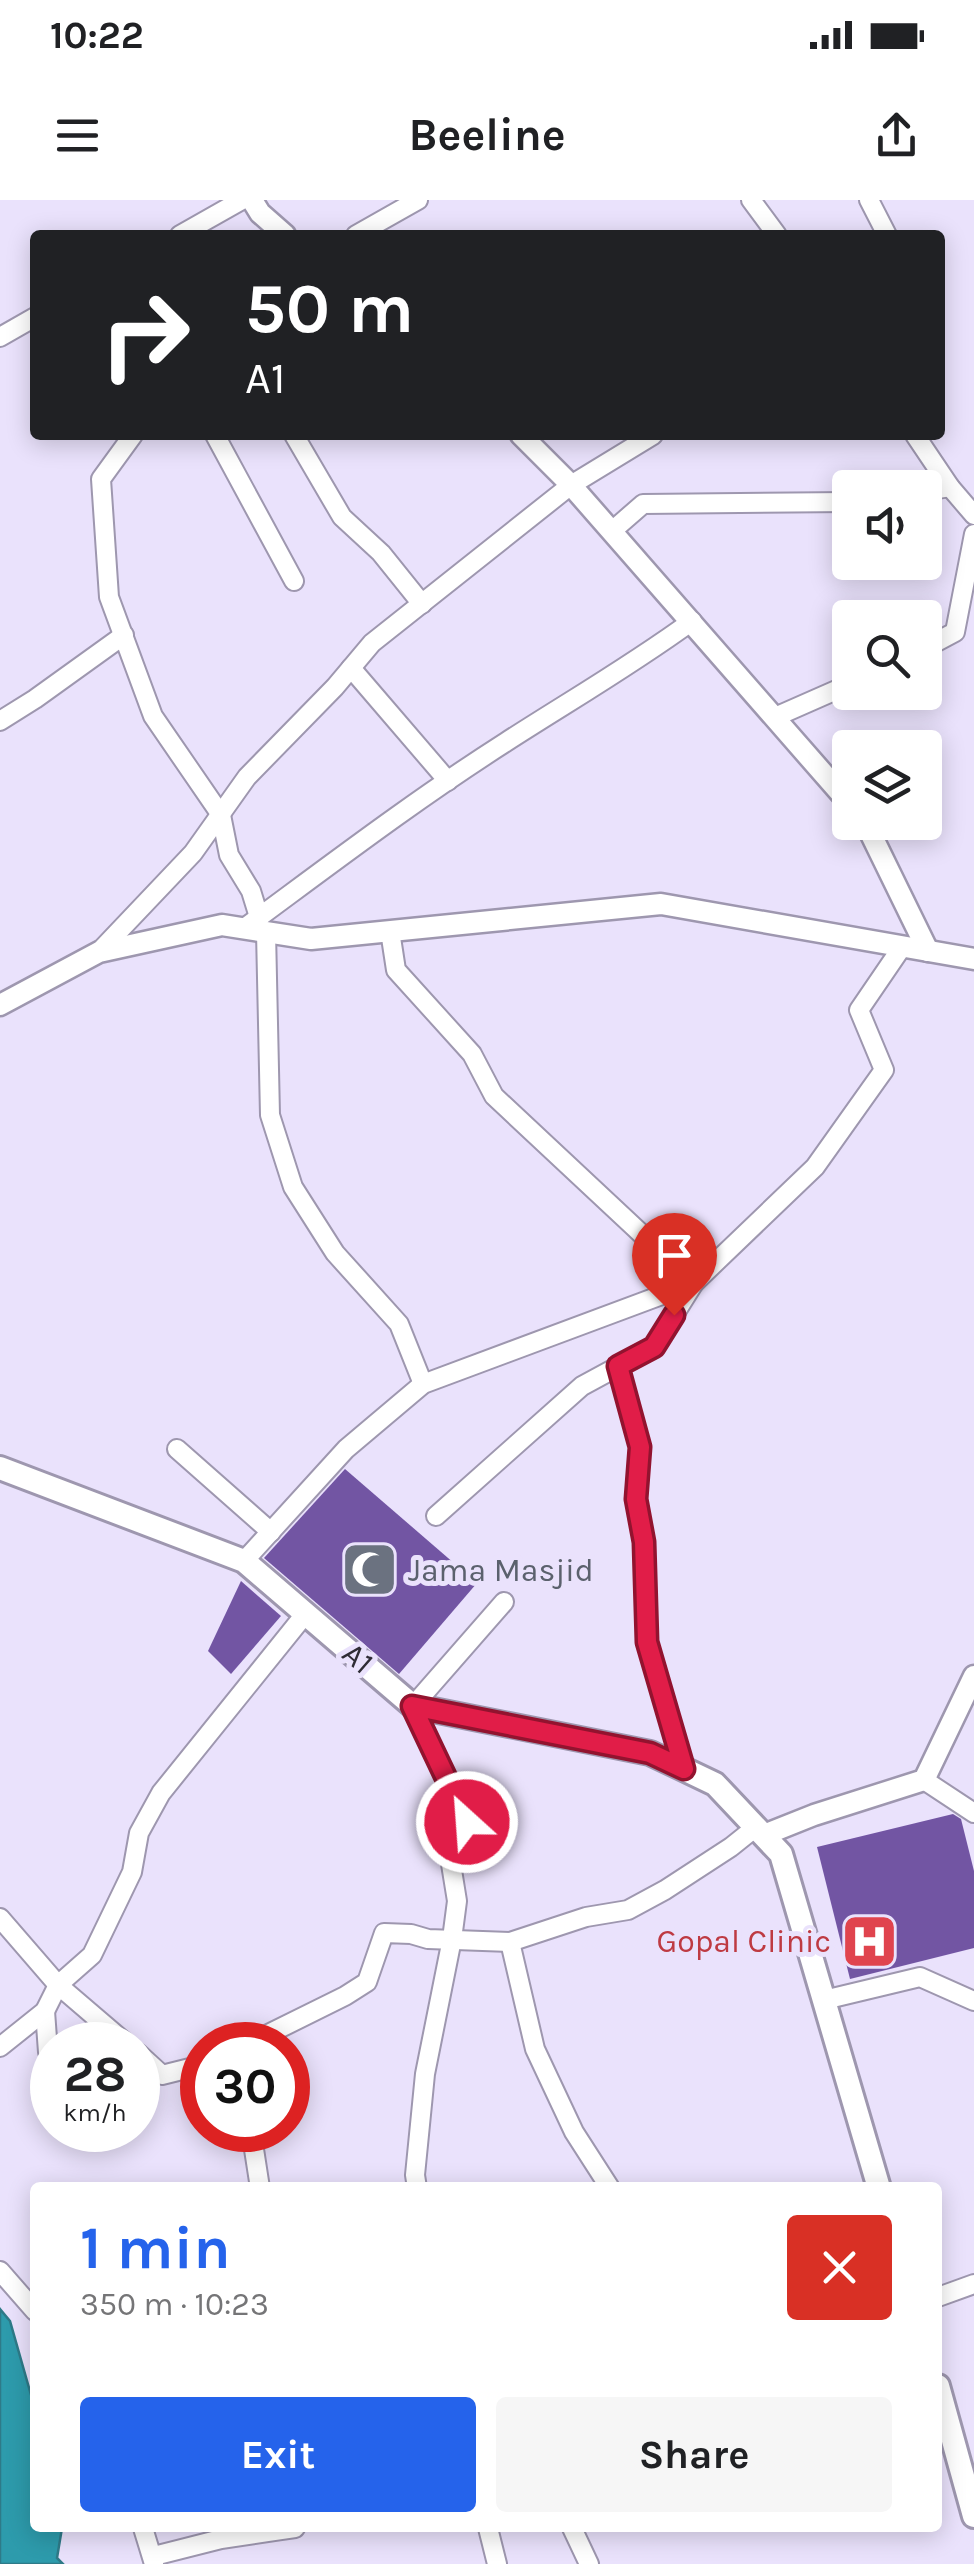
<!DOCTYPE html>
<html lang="en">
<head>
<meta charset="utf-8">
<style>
	:root { --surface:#fff; --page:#f6f6f6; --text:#202124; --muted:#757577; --accent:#2563eb }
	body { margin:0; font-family:Karla,sans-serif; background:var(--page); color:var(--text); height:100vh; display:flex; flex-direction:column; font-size:38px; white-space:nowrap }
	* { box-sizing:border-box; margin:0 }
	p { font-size:32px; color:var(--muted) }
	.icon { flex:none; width:55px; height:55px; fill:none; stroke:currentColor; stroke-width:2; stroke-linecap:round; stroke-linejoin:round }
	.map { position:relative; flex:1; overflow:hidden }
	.side { position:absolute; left:30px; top:1982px; width:912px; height:350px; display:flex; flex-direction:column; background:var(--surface); border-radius:10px; box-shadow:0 5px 25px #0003 }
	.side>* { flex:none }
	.banner { position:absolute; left:30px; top:30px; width:915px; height:210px; border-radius:10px; box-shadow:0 5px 25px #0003; background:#202124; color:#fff; overflow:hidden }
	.tools { position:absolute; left:832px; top:270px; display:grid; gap:20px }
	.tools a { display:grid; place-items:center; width:110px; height:110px; border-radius:10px; background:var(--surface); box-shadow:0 5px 25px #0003; font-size:50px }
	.speed { position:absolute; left:30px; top:1822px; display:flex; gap:20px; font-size:50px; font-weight:700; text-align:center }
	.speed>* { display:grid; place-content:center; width:130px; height:130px; border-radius:50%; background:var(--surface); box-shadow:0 5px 25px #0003; line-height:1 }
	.speed small { font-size:25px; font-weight:400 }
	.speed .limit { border:15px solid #d22; background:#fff; color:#111 }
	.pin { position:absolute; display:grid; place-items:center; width:85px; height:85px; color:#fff; margin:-102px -42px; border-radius:50% 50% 50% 0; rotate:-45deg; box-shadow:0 0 10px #0007 }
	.pin .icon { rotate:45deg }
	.me { position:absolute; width:110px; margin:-55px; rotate:334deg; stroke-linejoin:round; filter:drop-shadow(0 0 8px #0008) }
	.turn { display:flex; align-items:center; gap:35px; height:210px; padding:0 50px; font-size:45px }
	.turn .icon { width:130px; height:130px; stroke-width:2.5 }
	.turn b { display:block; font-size:70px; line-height:85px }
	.round { display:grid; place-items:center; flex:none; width:105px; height:105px; border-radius:10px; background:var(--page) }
	.headline { display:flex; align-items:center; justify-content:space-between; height:170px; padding:0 50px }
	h1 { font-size:60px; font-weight:700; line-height:75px; color:var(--accent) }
	.action { display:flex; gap:20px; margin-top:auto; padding:20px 50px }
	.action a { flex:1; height:115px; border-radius:10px; background:var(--accent); color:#fff; font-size:40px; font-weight:700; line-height:115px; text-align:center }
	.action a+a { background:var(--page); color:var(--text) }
	.status { display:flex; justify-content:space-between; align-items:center; height:70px; padding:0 50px; background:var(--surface); direction:ltr }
	.status svg { height:28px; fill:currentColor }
	header { display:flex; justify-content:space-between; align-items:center; height:130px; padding:0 50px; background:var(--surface); font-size:45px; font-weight:700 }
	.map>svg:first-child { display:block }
</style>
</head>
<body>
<div class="status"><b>10:22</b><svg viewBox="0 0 49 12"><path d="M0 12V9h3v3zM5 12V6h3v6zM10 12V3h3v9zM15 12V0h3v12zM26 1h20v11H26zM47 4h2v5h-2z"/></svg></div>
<header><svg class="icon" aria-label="menu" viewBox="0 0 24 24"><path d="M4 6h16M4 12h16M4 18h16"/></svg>Beeline<svg class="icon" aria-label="share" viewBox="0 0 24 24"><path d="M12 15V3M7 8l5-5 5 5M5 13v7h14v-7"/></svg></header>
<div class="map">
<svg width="974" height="2364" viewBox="0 0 974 2364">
	<rect width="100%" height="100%" fill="#eae2fc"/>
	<path fill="#2d9bac" stroke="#2e7a88" stroke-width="2.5" d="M0 2109 10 2121 35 2209V2328H62L57 2358 63 2364H0Z"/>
	<g fill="#7255a3">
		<path d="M345 1269 477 1383 399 1474 264 1358Z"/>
		<path d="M241 1381 281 1416 231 1474 208 1451Z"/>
		<path d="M953 1614 961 1619 974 1671V1748L850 1779 817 1647Z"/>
	</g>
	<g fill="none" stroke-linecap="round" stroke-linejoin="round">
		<defs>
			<g id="minor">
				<path d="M751 0 777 35"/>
				<path d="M869 0 887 35"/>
				<path d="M180 35 242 0"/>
				<path d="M356 35 418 0"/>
				<path d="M0 137 35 117"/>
				<path d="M133 235 101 279 109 397 153 516 221 615 229 655 251 691 259 717"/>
				<path d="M215 235 294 381"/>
				<path d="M294 235 342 317 381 353 422 404"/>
				<path d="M915 235 950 287 974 315"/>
				<path d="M925 291 950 287"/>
				<path d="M612 331 643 304 850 302"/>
				<path d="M925 448 955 432 974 334"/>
				<path d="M351 468 448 581"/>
				<path d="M775 517 850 484"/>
				<path d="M0 521 35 499 124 435"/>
				<path d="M243 729C330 665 415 600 506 542 568 502 632 465 692 421"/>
				<path d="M390 731 396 770 472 854 494 896 694 1083 654 1147 582 1186 436 1316"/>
				<path d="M266 732 270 915 293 987 335 1053 399 1124 423 1184"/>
				<path d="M99 752 193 653 247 577 335 487 372 443 571 285 653 235"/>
				<path d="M618 1166 640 1247 636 1299 644 1342 647 1442 684 1569"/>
				<path d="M177 1249 271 1332"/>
				<path d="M244 1361 346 1249 423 1184 694 1083 815 967 884 870 859 810 902 747"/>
				<path d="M924 1580 974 1613"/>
				<path d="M0 1718 58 1785 128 1845"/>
				<path d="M510 1742 535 1849 574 1932 610 1988"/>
				<path d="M824 1800 920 1777 974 1801"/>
				<path d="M45 1811 48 1852 52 1859"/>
				<path d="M246 1845 345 1796 367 1782 384 1733 411 1734 428 1739 510 1742 586 1717 628 1710 665 1690 731 1647 756 1627"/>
				<path d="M0 1847 45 1811 58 1785 92 1755 132 1672 139 1633 161 1593 306 1413"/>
				<path d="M138 1853 162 1875 202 1865"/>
				<path d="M251 1930 260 1988"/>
				<path d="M417 1988 415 1975 425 1874 452 1739 457 1701 445 1627 467 1622 413 1506 504 1402"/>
				<path d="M0 2071 35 2111"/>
				<path d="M938 2097 974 2084"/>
				<path d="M143 2328 154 2364"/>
				<path d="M488 2328 497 2364"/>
				<path d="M572 2328 589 2364"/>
				<path d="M154 2356 221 2339 295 2328"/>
			</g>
			<g id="tertiary">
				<path d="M252 0 260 13 285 35"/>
				<path d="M521 235 571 285 850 604"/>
				<path d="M865 622 928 751"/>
				<path d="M0 805 99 752 222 725 311 739 661 704 974 759"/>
				<path d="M764 1635 814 1615 924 1580 974 1476"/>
			</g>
			<g id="secondary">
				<path d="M0 1268 244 1361 413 1506 650 1553 715 1584 781 1654 879 1988"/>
				<path d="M938 2186 974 2316"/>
			</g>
		</defs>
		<use href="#minor" stroke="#9e97af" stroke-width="22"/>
		<use href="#tertiary" stroke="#9e97af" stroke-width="25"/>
		<use href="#secondary" stroke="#9e97af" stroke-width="28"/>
		<use href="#minor" stroke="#fff" stroke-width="18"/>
		<use href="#tertiary" stroke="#fff" stroke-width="20"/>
		<use href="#secondary" stroke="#fff" stroke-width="22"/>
	</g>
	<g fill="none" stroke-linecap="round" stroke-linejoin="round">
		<defs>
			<path id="route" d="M467 1622 412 1506 650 1553 684 1569 647 1442 644 1342 636 1299 640 1247 618 1166 654 1147 674 1115"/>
		</defs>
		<use href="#route" stroke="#92132f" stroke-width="25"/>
		<use href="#route" stroke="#e11d48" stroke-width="18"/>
	</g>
	<defs>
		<symbol id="mosque-square" viewBox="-11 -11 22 22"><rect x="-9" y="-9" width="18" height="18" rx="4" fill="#6b7280" stroke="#eae2fc"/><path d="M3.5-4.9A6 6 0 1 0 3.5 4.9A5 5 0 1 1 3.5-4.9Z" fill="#fff"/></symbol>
		<symbol id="hospital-square" viewBox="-11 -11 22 22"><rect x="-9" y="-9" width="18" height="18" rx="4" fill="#e0444e" stroke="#eae2fc"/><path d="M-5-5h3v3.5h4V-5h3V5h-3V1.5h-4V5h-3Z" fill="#fff"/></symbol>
	</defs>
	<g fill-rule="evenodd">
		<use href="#mosque-square" x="338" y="1338" width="63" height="63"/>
		<use href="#hospital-square" x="838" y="1710" width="63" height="63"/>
	</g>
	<g text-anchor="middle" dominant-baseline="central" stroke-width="10" stroke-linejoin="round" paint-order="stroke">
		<g font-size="32" fill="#5b616d" stroke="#eae2fc" text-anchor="start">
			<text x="408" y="1370">Jama Masjid</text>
		</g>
		<g font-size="32" fill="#2f2c35" stroke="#eae2fc">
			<text transform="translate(358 1458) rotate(41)">A1</text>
		</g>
		<g font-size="32" fill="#be3a42" stroke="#eae2fc" text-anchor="end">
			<text x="831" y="1741">Gopal Clinic</text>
		</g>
	</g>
</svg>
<div class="tools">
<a><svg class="icon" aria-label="sound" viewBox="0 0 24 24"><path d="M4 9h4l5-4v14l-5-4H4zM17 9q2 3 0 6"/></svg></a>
<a><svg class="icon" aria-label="search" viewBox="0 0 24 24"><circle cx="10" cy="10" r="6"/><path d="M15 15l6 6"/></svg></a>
<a><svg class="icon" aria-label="layers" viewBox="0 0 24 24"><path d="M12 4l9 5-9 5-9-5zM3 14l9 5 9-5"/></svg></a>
</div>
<div class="speed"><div>28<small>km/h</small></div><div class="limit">30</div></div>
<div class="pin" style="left:674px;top:1115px;background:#d93025"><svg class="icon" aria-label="arrive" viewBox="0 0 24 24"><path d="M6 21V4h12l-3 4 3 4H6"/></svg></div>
<svg class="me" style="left:467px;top:1622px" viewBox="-20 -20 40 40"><circle r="17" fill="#e11d48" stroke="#fff" stroke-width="3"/><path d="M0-11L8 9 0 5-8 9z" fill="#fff"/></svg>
<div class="banner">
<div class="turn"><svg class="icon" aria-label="right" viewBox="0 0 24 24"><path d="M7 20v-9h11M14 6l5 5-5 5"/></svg><div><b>50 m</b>A1</div></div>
</div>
<section class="side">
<div class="headline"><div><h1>1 min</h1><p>350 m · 10:23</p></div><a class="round" style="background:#d93025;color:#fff"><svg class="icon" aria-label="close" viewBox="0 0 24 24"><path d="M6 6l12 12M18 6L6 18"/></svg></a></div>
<div class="action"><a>Exit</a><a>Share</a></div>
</section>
</div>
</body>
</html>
